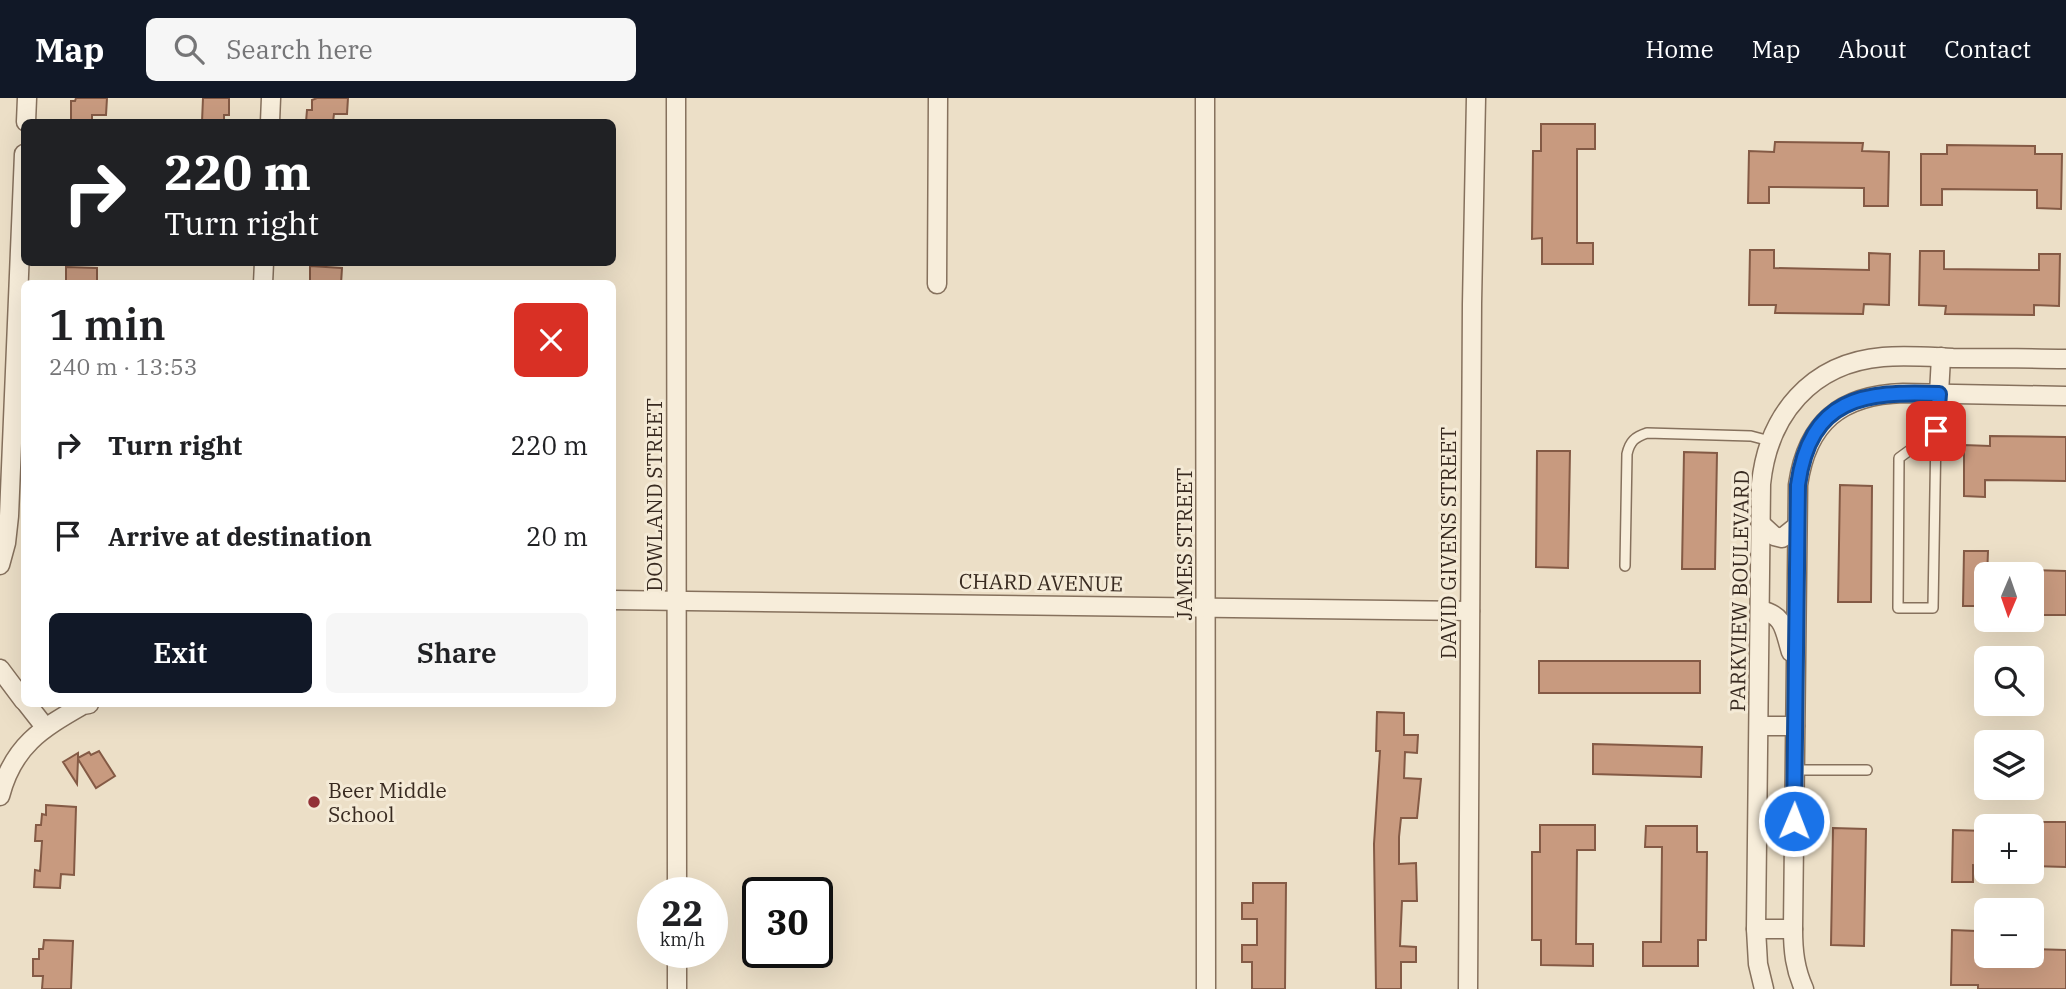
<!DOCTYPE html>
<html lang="en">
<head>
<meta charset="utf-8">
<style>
	:root { --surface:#fff; --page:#f6f6f6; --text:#202124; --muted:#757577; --accent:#111827 }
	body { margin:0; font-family:"IBM Plex Serif",serif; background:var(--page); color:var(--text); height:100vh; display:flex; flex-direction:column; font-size:26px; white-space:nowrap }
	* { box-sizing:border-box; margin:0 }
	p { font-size:23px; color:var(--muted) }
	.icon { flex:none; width:38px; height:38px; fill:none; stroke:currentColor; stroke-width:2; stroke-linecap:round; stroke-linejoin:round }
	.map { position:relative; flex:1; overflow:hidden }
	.sheet { position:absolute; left:21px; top:182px; width:595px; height:427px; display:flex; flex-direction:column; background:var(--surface); border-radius:10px; box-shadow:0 7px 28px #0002 }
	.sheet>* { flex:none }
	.guide { position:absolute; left:21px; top:21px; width:595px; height:147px; border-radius:10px; box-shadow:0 7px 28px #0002; background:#202124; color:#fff; overflow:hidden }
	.needle { width:46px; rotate:182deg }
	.fabs { position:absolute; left:1974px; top:464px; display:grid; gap:14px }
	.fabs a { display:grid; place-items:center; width:70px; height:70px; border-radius:10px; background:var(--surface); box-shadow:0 7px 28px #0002; font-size:35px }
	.speed { position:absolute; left:637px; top:779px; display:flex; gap:14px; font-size:35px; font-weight:700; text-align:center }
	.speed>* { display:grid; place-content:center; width:91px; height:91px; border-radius:50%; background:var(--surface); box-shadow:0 7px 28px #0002; line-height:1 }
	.speed small { font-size:18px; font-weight:400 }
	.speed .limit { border:4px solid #111; border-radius:10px; background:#fff; color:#111 }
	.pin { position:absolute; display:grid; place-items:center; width:60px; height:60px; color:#fff; margin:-30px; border-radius:14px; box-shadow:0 4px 10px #0006 }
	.me { position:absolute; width:77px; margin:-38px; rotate:1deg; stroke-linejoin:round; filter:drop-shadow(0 0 5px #0008) }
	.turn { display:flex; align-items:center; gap:24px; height:147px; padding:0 28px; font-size:32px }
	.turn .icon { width:91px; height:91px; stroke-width:2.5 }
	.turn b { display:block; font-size:49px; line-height:60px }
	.round { display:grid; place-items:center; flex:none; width:74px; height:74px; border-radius:10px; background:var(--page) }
	.summary { display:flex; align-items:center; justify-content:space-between; height:119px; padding:0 28px }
	h1 { font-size:42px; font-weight:600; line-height:52px }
	.primary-button { display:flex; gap:14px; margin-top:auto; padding:14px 28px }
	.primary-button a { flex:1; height:80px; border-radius:10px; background:var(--accent); color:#fff; font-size:28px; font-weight:600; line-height:80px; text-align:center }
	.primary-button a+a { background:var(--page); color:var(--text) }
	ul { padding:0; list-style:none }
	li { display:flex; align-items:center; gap:21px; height:91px; padding:0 28px }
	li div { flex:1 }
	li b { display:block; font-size:26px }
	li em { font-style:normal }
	header { display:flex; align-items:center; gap:42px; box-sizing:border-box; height:98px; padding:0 35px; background:var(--accent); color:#fff }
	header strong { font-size:33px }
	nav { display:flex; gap:38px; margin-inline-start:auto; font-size:24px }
	.search { width:490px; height:63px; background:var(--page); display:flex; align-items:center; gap:18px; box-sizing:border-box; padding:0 24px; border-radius:10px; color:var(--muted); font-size:26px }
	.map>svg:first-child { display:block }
</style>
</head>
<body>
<header>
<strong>Map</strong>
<div class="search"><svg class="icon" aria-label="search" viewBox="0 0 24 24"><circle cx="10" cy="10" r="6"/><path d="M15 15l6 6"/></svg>Search here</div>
<nav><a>Home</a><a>Map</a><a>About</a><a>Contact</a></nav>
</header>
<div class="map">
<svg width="2066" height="891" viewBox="0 0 2066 891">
	<rect width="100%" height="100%" fill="#ecdfc7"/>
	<g fill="#c89a7f" stroke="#845a45" stroke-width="2">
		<path d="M76 0H107L106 17H92V24H71V3H75Z"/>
		<path d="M203 0H229V17H224V24H202Z"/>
		<path d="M317 0H348L347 16H334L333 24H306L307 12H312V2Z"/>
		<path d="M1541 26H1595V51H1577V145H1593V166H1542V140L1532 141 1533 53H1541Z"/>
		<path d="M1775 44 1863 45 1862 53 1889 54 1888 108H1864V90L1769 89V105H1748L1749 53 1774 54Z"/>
		<path d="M1947 47 2035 48V56H2062L2061 111 2037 110V92L1942 91V107H1921V56H1947Z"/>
		<path d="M1750 152H1774V170L1869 172V155L1890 156 1889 207 1864 206 1863 216 1775 215 1776 207H1749Z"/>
		<path d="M1920 153H1944V171L2039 172V156H2060L2059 208 2034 207V217L1945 216 1946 208 1919 207Z"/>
		<path d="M310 168 342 170 341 186H310Z"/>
		<path d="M66 169 97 170V186H66Z"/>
		<path d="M1990 338 2066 339V383L1985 382V399L1964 398V347L1990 348Z"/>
		<path d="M1537 353H1570L1568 470 1536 469Z"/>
		<path d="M1684 354 1717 355 1715 471H1682Z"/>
		<path d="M1840 387 1872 388 1871 504H1838Z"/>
		<path d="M1964 453H1988L1986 508H1963Z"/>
		<path d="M2032 472 2066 473V517H2032Z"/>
		<rect x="1539" y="563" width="161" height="32"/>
		<path d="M1377 614 1404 615V637H1418L1417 655 1405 654 1404 680 1421 681 1417 720H1401L1399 739V766L1416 765 1417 803H1402L1400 848 1416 849V864H1401V891H1376L1374 746 1380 653H1376Z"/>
		<path d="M1593 646 1702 649 1701 679 1593 676Z"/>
		<path d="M99 653 115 678 96 690 78 661 77 686 63 664 78 655V660L89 654 91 657Z"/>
		<path d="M46 707 76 709 74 777 61 776 60 790 34 789 35 772 40 773 42 743H35L36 727H41L42 716 46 717Z"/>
		<path d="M2032 724H2066V769L2032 768Z"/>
		<path d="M1540 727H1595V752H1577L1576 846H1593V868L1541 867V842H1532V754H1540Z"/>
		<path d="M1646 728H1697V754H1707L1706 842H1698V868H1643V844H1661L1662 749H1645Z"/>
		<path d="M1833 730 1866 731 1864 848 1831 847Z"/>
		<path d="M1953 732 1986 733V768L1973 767V784H1952Z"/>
		<path d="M1253 785H1286L1285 891H1252V864H1242V847H1257V821H1242V805H1253Z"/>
		<path d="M1952 832 1976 833V851H1986V858H2032V851L2066 852V891H1978V887H1951Z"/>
		<path d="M44 842 73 843 71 891H42L43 878H33V861H39V851H43Z"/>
	</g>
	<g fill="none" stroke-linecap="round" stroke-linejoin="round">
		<defs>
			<g id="service">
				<path d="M1936 333 1899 360 1898 510H1933L1936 333 1939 296"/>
				<path d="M1625 468 1627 356C1630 343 1635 339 1647 335L1751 338 1770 343"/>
				<path d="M1795 672H1867"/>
			</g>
			<g id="minor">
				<path d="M676 0 677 794"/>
				<path d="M1205 0 1206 891"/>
				<path d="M26 24 27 0"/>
				<path d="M270 24 271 0"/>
				<path d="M263 186 264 164"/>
				<path d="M937 186 938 0"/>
				<path d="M1939 296 1941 259"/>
				<path d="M1761 426 1774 438 1782 440 1797 428"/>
				<path d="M0 467 6 445 9 418 24 56"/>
				<path d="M612 502 1470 513"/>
				<path d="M1760 512C1785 517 1784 532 1791 554"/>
				<path d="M0 571 24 603"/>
				<path d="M27 606 45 629"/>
				<path d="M1759 628H1795"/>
				<path d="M0 698C13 648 41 631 83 607L89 606"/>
				<path d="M1756 831H1793"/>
				<path d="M677 854V891"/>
				<path d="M1468 891 1472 206 1476 0"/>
				<path d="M1764 891 1758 866 1756 831 1761 386C1768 317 1811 265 1883 259 1906 257 1930 259 1953 260 1991 260 2028 260 2066 261"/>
				<path d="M1804 891C1795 871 1793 853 1793 831L1798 387C1807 324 1841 297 1903 295L2066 298"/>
			</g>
		</defs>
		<use href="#service" stroke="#86715d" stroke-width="12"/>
		<use href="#minor" stroke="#86715d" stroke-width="21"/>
		<use href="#service" stroke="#f7edda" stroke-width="9"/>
		<use href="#minor" stroke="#f7edda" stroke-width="18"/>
	</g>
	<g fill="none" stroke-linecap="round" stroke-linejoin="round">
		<defs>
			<path id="route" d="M1794 723 1798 387C1810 299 1864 293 1939 296L1936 333"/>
		</defs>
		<use href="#route" stroke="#114b97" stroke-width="18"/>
		<use href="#route" stroke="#1a73e8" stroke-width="12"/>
	</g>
	<circle fill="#923137" stroke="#f4ead6" stroke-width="2.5" cx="314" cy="704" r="7"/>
	<g text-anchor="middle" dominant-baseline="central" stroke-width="6" stroke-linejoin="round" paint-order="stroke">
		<g font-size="21" fill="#382a20" stroke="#f4ead6">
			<text transform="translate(654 397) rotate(-90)">DOWLAND STREET</text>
			<text transform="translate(1448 445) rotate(-90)">DAVID GIVENS STREET</text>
			<text transform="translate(1184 446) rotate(-90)">JAMES STREET</text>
			<text transform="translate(1041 484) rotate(1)">CHARD AVENUE</text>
			<text transform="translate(1739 493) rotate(-89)">PARKVIEW BOULEVARD</text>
		</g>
		<g font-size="21" fill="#382a20" stroke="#f4ead6" text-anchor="start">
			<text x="328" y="692">Beer Middle<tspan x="328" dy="24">School</tspan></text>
		</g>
	</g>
</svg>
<div class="fabs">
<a><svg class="needle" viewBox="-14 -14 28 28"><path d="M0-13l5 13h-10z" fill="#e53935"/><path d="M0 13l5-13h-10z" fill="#757577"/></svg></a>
<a><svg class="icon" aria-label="search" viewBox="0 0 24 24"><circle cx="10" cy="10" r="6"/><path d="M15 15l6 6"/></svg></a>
<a><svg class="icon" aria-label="layers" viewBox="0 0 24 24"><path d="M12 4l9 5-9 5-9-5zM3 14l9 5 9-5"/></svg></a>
<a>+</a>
<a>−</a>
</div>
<div class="speed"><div>22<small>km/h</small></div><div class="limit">30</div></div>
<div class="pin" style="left:1936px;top:333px;background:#d93025"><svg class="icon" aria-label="arrive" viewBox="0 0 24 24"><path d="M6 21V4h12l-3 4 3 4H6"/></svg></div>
<svg class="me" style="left:1794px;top:723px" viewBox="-20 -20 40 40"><circle r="17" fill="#1a73e8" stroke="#fff" stroke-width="3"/><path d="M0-11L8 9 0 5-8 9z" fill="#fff"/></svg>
<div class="guide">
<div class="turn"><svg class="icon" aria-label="right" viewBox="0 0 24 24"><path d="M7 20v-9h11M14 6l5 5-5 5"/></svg><div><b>220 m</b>Turn right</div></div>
</div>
<section class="sheet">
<div class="summary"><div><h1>1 min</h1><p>240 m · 13:53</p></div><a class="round" style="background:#d93025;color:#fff"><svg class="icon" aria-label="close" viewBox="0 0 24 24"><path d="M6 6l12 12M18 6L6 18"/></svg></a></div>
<ul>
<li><svg class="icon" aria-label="right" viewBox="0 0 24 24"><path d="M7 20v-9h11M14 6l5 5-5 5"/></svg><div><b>Turn right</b></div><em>220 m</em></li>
<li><svg class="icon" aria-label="arrive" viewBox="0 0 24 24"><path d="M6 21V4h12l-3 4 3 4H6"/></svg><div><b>Arrive at destination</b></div><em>20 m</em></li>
</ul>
<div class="primary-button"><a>Exit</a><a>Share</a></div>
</section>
</div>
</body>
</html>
